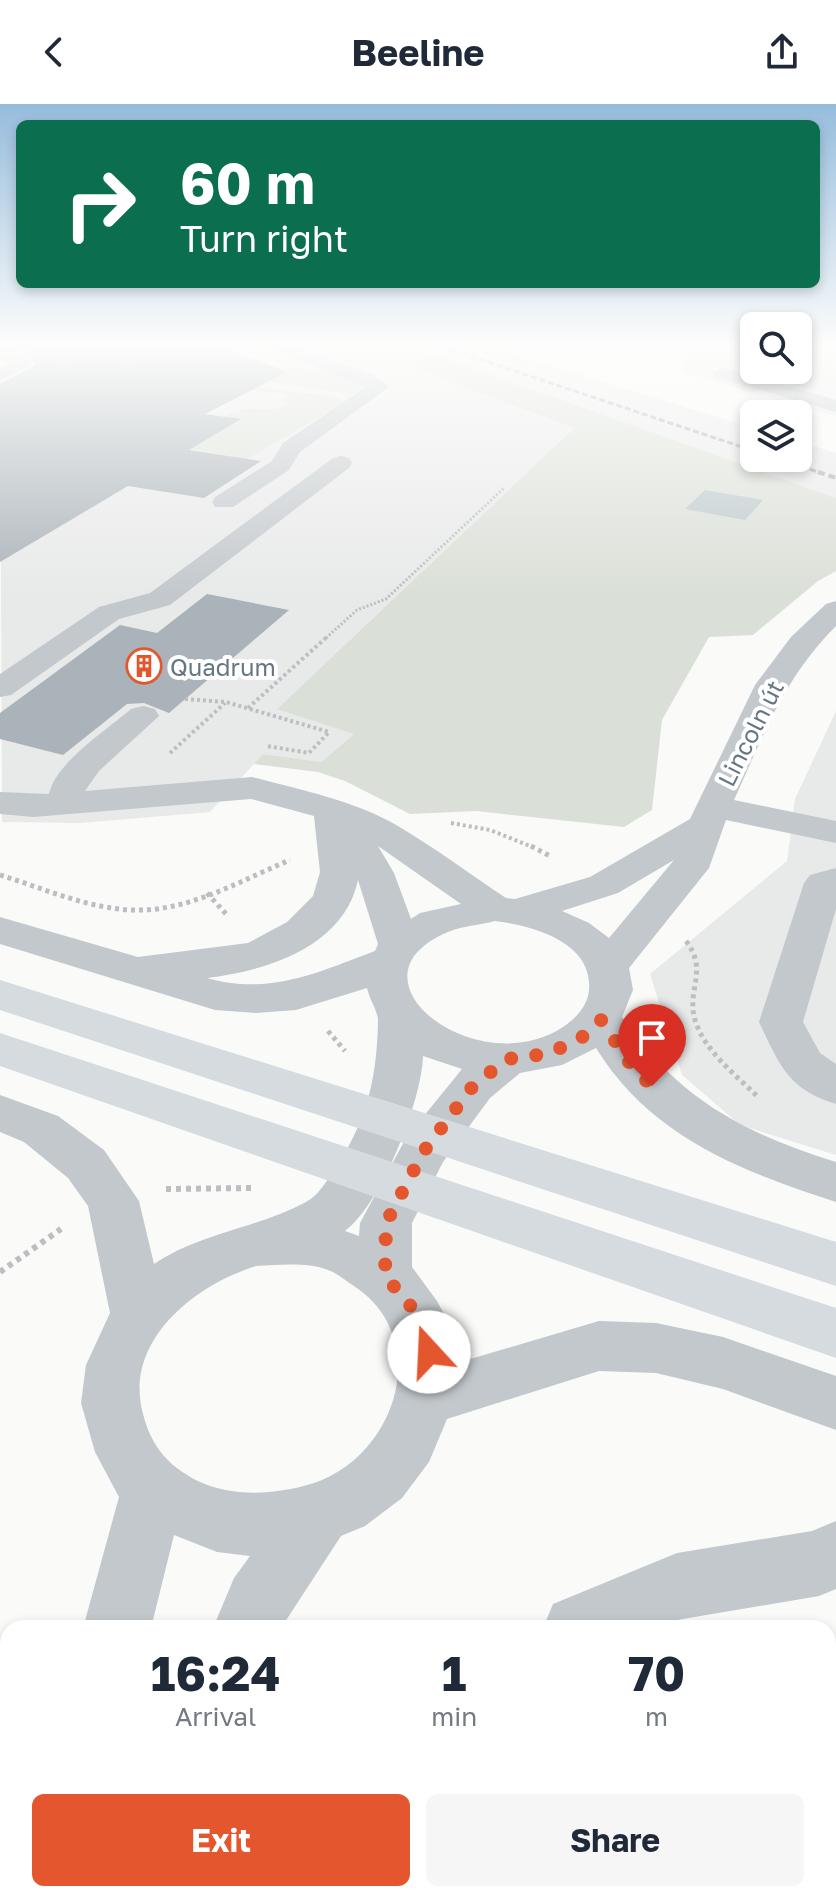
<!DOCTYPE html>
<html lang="en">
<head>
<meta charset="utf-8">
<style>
	:root { --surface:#fff; --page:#f6f6f7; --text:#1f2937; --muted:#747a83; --accent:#e4572e }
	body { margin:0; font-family:"Golos Text",sans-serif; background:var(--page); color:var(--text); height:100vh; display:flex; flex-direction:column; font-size:30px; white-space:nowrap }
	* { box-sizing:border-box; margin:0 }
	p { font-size:26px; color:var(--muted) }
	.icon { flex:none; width:44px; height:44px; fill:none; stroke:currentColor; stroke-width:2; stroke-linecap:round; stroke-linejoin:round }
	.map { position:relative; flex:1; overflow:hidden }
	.drawer { position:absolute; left:0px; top:1516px; width:836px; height:282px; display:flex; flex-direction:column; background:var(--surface); border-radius:24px 24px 0 0; box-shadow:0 4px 12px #0003 }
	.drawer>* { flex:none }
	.banner { position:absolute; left:16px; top:16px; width:804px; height:168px; border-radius:12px; box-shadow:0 4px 12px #0003; background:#0b6e4f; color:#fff; overflow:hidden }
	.fabs { position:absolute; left:740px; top:208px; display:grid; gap:16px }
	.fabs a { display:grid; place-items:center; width:72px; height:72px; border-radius:12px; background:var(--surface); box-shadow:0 4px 12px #0003; font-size:40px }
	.pin { position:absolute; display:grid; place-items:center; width:68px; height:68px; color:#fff; margin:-82px -34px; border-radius:50% 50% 50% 0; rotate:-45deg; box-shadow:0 0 8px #0007 }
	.pin .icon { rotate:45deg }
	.me { position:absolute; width:88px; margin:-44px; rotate:340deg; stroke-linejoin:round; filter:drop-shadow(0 0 6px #0008) }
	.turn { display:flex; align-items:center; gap:28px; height:168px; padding:0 32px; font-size:36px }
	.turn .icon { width:104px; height:104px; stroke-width:2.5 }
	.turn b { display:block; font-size:56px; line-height:68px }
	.eta { display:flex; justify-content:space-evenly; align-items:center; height:136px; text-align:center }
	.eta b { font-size:48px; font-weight:700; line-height:56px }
	.button { display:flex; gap:16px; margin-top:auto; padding:16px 32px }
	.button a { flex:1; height:92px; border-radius:12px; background:var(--accent); color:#fff; font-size:32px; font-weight:700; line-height:92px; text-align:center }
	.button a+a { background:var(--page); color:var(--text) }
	header { display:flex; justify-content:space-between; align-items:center; height:104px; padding:0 32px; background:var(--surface); font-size:36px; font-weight:700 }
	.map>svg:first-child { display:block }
</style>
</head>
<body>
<header><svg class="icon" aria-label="back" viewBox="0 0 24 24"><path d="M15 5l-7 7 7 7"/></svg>Beeline<svg class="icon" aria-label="share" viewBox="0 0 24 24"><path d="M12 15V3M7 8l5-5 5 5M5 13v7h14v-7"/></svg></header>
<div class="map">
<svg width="836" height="1797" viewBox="0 0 836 1797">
	<rect width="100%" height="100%" fill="#fafaf8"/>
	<g fill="#e8e9e9">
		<path d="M0 241H303L354 260 387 254 574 324 278 604 355 629 321 658 263 650 210 708 81 719 2 718Z"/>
		<path d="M408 241H484L754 324V354H798V337L836 349V394Z"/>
		<path d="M711 241H754V266H798V241H836V312L682 268 685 251Z"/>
		<path d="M836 607V1051L740 1021 682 971 650 870 787 757 795 695Z"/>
	</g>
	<g fill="#dadfd7">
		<path d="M303 241H408L836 394V467L818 477 753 531 709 533 662 616 652 706 624 723 476 707 410 710 345 677 318 668 254 660 263 650 321 658 354 630 277 605 574 324 387 254 354 260Z"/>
		<path d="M272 263 324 265 362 281 364 286 351 290 250 275Z"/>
		<path d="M258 283 335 293 345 298 247 355 190 345 240 316 224 313C253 296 261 314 290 299L282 297 291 291 252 286Z"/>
	</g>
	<path fill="#bbc7cb" d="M705 386 763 396 745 416 685 405Z"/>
	<g fill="#aab3b9">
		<path d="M4 241H218L287 268 205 310 241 315 189 346 261 357 204 394 128 382 0 458V280L36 261 27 245Z"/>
		<path d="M207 490 289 506 169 609 144 599 127 600 63 651 0 635V609L120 521 157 529Z"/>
	</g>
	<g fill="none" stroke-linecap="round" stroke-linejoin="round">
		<path stroke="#bbbfc2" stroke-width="2" stroke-dasharray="2 2" stroke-linecap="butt" d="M111 244 134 249 138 253C116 270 84 271 59 259L60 254 80 246Z"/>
		<path stroke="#bbbfc2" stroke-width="3" stroke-dasharray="2 2" stroke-linecap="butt" d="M326 534 357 506 386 495 504 384"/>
		<g stroke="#bbbfc2" stroke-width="4" stroke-dasharray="3 3" stroke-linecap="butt">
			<path d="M185 595 226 598 329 628 309 649 267 642"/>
			<path d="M248 604 328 532"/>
			<path d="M170 649 225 599"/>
			<path d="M451 719 490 726 535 744"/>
		</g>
		<g stroke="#bbbfc2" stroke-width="5" stroke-dasharray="4 4" stroke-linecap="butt">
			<path d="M531 742 550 752"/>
			<path d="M0 771C46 785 95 808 144 806 195 804 244 775 290 756"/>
			<path d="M207 789 227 811"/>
			<path d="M686 837C709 867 686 885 695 916 705 948 736 971 759 994"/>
			<path d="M328 927 345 947"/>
		</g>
		<g stroke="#bbbfc2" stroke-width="6" stroke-dasharray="5 5" stroke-linecap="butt">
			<path d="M166 1085 252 1084"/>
			<path d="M0 1168 61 1125"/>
		</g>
		<g fill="#c3c8cc" fill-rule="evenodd">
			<path d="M268 241H293L374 271 389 283 300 348 289 366 233 403H215L212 398 215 393 272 357 283 339 366 283 271 245Z"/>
			<path d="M0 243 26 248 33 260 0 277V264L13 258 0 255Z"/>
			<path d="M722 263 836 296V308L715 273 712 269Z"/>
			<path d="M341 352 349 354 352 359 349 364 170 501 119 515 11 591 0 593V570L99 503 150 489 333 354Z"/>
			<path d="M836 497V522C784 574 764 630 734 696L836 717V739L726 716 709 764 629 864 633 886 622 913C677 994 745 1030 836 1058V1098C741 1067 651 1033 596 944L562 961 520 969 490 994 443 1058 412 1119V1163L437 1197 446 1214 457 1259 599 1217 656 1219 723 1233 836 1272V1326L723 1285 656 1269 599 1267 447 1315 429 1358 402 1394 365 1422 341 1432 281 1524H213L234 1474 250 1452 217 1448 174 1431 151 1524H83L119 1393 95 1348 81 1299 86 1261 110 1209 88 1102 68 1074 24 1038 0 1028V991L58 1012 104 1046 139 1097 154 1160C200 1129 258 1124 306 1098 317 1092 324 1081 331 1071 366 1020 377 977 378 916 378 908 369 894 367 884L296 906 256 909 215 906 0 840V813L138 853 248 839 287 818 313 792 320 768 314 712 251 695 33 713 0 710V688L49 690C56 658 107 626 131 605L143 602 155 605 159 612 99 667 85 687 252 673C301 686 353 696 398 722 435 744 470 770 506 794L515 795 590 773 690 715 755 581 791 533 826 500ZM378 742 461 800 420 809 411 815 394 769ZM674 756 609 834 589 819 562 807 618 789ZM358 776 378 840 375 847C319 868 269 892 207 874 266 867 344 843 358 776ZM495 817C529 821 587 836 589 878 591 898 579 912 563 923 477 980 338 874 448 828 462 822 480 821 495 817ZM423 952 462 965 406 1034 360 1119 359 1132 345 1127C381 1101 422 996 423 952ZM256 1162C279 1161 307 1158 328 1166 337 1169 346 1177 354 1182 430 1232 400 1343 322 1376 305 1383 287 1386 269 1388 233 1391 201 1384 173 1361 157 1347 148 1330 143 1310 123 1237 195 1181 256 1162Z"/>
			<path d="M836 764V805L803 918 820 949 836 960V1000C788 986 779 960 759 918L804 779 810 771Z"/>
			<path d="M836 1417V1485L819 1492 677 1516 659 1524H543L553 1500 677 1449 812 1427Z"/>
			<path d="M8 1759V1790H68L66 1797H0V1762Z"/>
			<path d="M99 1790H179L176 1797H96Z"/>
			<path d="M215 1790H298L295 1797H212Z"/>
		</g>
		<g fill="#d6dbdf" fill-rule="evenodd">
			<path d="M0 876 836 1138V1182L0 906Z"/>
			<path d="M0 929 836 1204V1254L0 962Z"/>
		</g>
		<g stroke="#a2aab0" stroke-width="3" stroke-dasharray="6 3" stroke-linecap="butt">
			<path d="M437 241 754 347"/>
			<path d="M776 354 824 370"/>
		</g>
		<path stroke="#a2aab0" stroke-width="4" stroke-dasharray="7 4" stroke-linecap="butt" d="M818 368 836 374"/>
	</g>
	<linearGradient id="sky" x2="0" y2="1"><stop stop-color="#96bcdc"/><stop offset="0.49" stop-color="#fdfdfc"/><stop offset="1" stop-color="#fdfdfc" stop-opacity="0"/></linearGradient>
	<rect width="836" height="492" fill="url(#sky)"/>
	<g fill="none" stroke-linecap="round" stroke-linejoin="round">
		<path stroke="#e4572e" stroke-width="14" stroke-dasharray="0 25.2" d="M429 1248 414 1206 385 1172 386 1119 424 1047 473 982 507 955 546 950 579 936 601 916 633 964 652 982"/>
	</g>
	<defs>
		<symbol id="building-ring" viewBox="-11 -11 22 22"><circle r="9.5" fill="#fff" stroke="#e4572e" stroke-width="1.5"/><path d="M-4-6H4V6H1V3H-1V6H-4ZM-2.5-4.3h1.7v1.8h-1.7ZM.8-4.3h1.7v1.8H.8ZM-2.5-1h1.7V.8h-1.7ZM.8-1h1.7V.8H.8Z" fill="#e4572e"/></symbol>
	</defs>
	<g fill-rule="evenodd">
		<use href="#building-ring" x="124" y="542" width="40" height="40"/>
	</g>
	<g text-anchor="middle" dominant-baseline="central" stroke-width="8" stroke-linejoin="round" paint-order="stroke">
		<g font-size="24" fill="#657683" stroke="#fff" text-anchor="start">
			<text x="170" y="562">Quadrum</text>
		</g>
		<g font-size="24" fill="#657683" stroke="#fff">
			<text transform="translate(750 629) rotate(-63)">Lincoln út</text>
		</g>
	</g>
</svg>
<div class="fabs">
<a><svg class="icon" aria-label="search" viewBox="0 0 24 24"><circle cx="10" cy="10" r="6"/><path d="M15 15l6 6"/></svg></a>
<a><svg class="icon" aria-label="layers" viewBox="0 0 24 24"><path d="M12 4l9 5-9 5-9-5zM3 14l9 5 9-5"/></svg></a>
</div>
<div class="pin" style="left:652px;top:982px;background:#d93025"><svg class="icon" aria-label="arrive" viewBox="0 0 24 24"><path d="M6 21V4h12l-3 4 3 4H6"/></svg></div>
<svg class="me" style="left:429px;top:1248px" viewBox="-20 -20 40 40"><circle r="19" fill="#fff"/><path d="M0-13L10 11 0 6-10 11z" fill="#e4572e"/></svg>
<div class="banner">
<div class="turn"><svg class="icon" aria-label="right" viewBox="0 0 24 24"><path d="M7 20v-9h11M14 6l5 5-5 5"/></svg><div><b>60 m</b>Turn right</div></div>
</div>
<section class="drawer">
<div class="eta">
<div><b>16:24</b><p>Arrival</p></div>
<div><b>1</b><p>min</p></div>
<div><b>70</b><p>m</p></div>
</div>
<div class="button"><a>Exit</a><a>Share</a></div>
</section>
</div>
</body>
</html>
